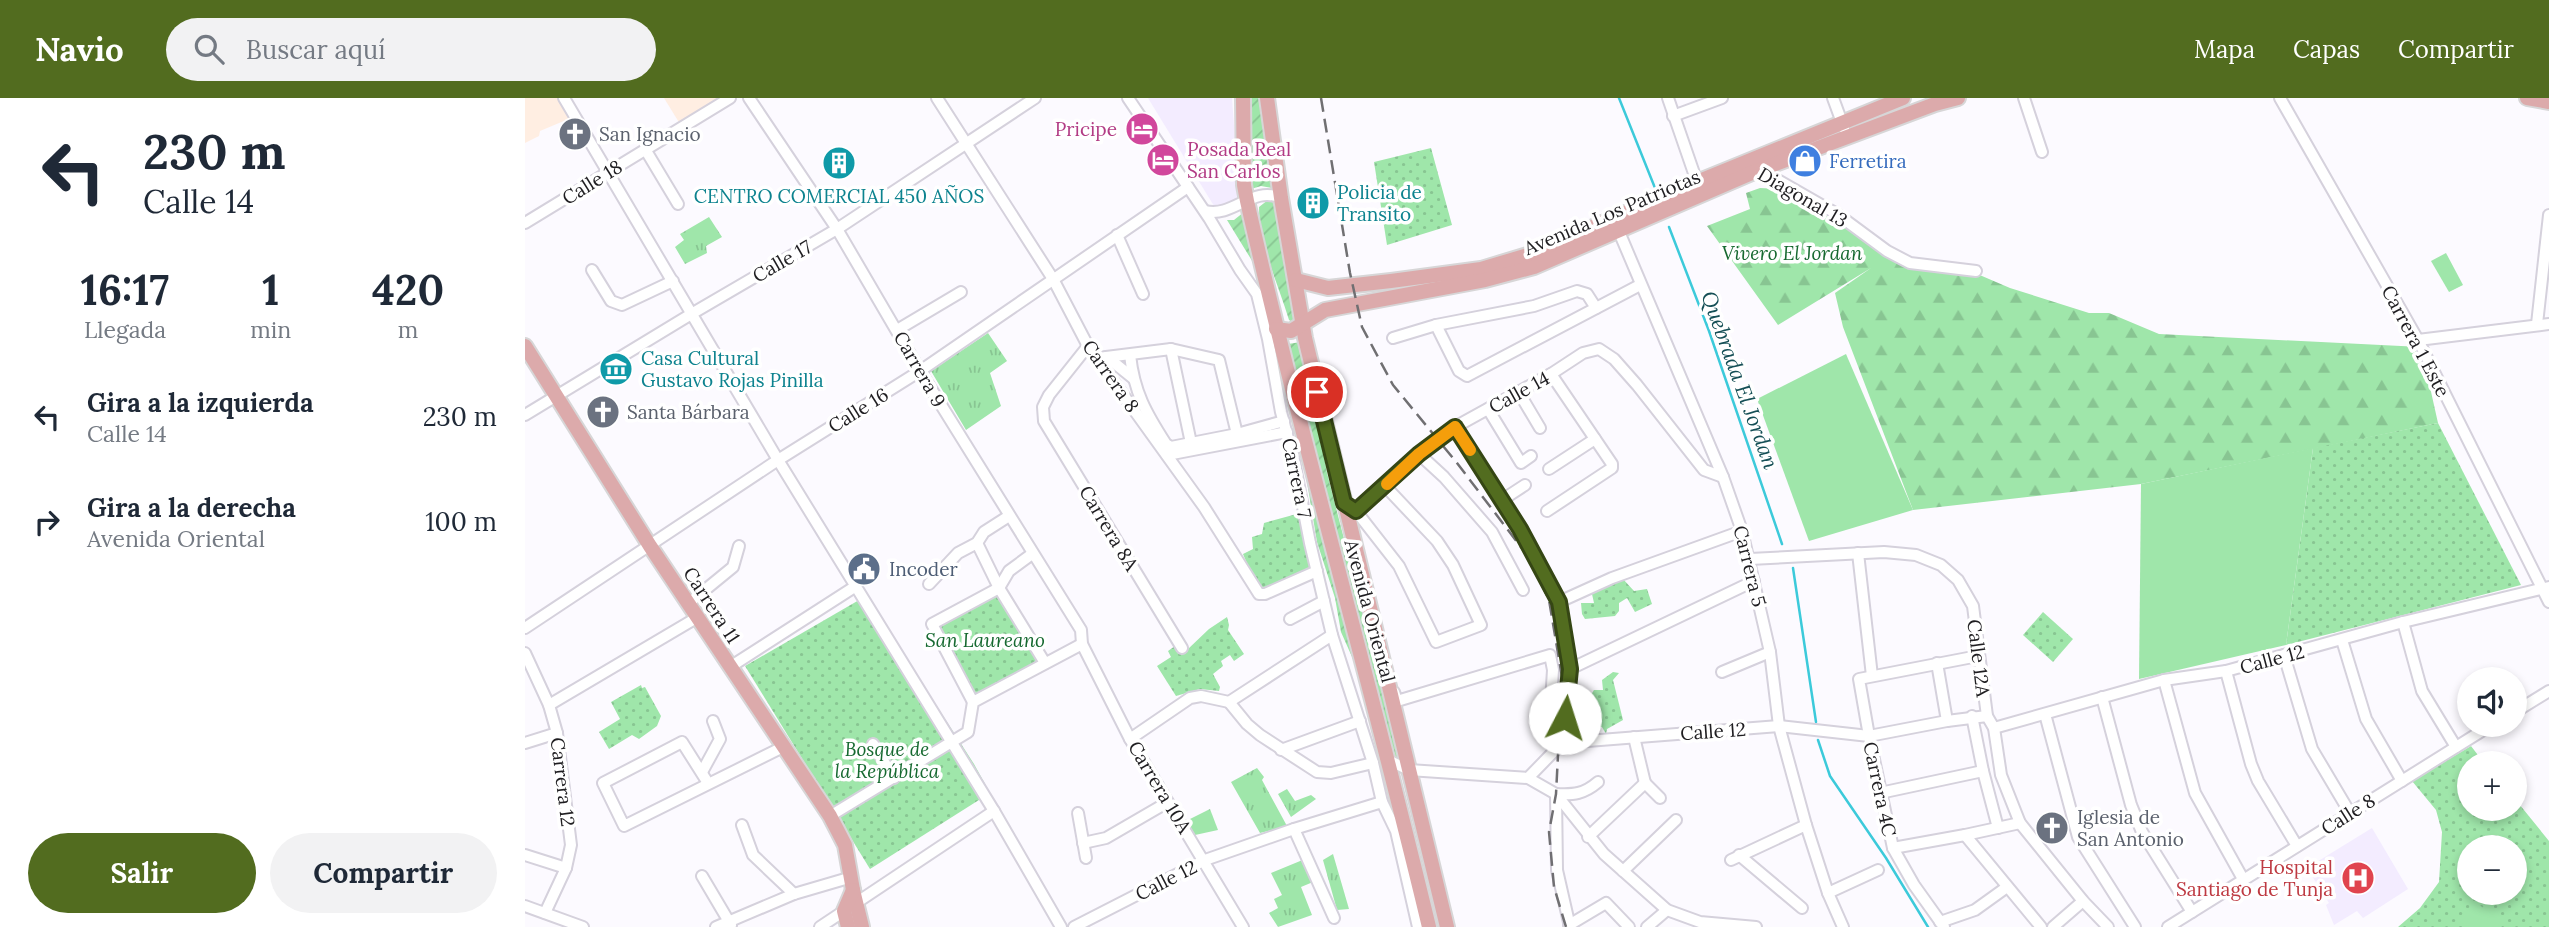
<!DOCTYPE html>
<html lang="es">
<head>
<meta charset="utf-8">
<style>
	:root { --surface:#fff; --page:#f2f2f3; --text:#1f2937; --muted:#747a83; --accent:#526c1f }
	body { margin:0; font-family:Lora,serif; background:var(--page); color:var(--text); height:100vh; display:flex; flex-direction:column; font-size:26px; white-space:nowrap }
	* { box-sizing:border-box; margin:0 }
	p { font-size:23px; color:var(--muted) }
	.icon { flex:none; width:38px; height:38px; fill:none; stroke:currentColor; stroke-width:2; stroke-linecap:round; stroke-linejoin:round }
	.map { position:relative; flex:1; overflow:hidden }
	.side { display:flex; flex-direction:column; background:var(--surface); width:525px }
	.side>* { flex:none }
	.guide { background:#fff; color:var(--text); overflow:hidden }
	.buttons { position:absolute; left:1932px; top:569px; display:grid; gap:14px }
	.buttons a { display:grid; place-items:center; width:70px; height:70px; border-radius:50%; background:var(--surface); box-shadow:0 4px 10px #0003; font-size:35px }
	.pin { position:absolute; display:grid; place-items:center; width:60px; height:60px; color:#fff; margin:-30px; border:4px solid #fff; border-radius:50%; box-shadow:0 2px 7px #0007 }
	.me { position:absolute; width:77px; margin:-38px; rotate:5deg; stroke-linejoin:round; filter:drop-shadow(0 0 5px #0008) }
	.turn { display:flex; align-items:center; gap:24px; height:147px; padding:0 28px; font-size:32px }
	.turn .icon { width:91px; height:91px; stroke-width:2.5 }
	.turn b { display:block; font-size:49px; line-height:60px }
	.eta { display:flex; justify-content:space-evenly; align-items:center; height:119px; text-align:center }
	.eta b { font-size:42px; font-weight:700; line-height:49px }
	.action { display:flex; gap:14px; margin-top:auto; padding:14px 28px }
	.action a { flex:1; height:80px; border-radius:42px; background:var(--accent); color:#fff; font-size:28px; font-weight:700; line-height:80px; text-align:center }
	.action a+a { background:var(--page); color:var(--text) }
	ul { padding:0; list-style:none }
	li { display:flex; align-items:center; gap:21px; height:105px; padding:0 28px }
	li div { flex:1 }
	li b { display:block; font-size:26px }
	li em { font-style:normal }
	header { display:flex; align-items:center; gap:42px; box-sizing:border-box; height:98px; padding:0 35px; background:var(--accent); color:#fff }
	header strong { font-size:33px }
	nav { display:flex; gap:38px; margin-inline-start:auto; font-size:24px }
	.search { width:490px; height:63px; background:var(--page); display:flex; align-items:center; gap:18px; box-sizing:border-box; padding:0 24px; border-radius:38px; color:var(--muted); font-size:26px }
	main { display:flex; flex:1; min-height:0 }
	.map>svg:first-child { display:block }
</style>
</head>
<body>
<header>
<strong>Navio</strong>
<div class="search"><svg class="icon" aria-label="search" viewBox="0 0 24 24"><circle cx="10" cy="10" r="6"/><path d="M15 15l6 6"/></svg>Buscar aquí</div>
<nav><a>Mapa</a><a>Capas</a><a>Compartir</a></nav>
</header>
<main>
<section class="side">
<div class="guide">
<div class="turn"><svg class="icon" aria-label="left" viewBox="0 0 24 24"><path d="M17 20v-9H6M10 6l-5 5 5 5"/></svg><div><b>230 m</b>Calle 14</div></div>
</div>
<div class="eta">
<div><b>16:17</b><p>Llegada</p></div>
<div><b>1</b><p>min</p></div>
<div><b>420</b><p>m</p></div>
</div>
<ul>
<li><svg class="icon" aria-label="left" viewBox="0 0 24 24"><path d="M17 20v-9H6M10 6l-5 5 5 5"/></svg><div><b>Gira a la izquierda</b><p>Calle 14</p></div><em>230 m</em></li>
<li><svg class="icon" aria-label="right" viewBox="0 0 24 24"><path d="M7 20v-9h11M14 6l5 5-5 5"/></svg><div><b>Gira a la derecha</b><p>Avenida Oriental</p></div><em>100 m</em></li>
</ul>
<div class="action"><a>Salir</a><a>Compartir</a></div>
</section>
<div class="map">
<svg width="2024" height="829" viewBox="0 0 2024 829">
	<defs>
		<pattern id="grass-tufts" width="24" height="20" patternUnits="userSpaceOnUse" patternTransform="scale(1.75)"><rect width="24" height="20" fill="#9fe6aa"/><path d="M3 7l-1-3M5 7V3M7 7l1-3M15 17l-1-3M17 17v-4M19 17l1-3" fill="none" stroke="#88c592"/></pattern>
		<pattern id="forest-firs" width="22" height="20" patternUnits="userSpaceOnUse" patternTransform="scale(1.75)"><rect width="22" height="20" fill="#9fe6aa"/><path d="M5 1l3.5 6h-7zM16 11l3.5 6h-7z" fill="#88c592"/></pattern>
		<pattern id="park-dots" width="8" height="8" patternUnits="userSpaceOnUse" patternTransform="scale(1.75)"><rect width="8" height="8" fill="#9fe6aa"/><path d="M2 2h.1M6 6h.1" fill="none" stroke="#88c592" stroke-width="1.8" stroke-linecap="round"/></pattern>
		<pattern id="garden-furrows" width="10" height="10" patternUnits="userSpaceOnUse" patternTransform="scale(1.75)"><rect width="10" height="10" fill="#9fe6aa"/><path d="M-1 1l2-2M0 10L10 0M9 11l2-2" fill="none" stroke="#88c592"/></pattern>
	</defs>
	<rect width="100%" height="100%" fill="#fcfaff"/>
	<g fill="#f3ecff">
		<path d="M623 0H707L714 96 704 109 689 108Z"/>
		<path d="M1847 730 1883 791 1838 820 1832 813 1809 827 1801 807 1804 805 1782 770Z"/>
	</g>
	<g fill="#ffeee2">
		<path d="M0 0H35L46 20 15 33 14 38 0 45Z"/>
		<path d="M139 0H199L155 26Z"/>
	</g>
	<g fill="url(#grass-tufts)">
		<path d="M184 119 197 139 181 148 182 155 160 166 150 149 159 142 155 136Z"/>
		<path d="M463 235 482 263 465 275 476 308 441 332 406 273Z"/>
		<path d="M732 670 739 679 737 682 762 728 735 735 706 684Z"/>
		<path d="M762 691 770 703 786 697 791 701 766 719 753 696Z"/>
		<path d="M685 711 693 732 670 737 661 723Z"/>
		<path d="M808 756 824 811 812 812 798 762Z"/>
		<path d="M780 761 788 784 776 789 787 817 753 829 744 815 753 810 749 801 757 797 746 775Z"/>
	</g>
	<path fill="url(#forest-firs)" d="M1235 90 1257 91 1312 116 1364 158 1398 169 1443 172 1485 190 1564 215H1584L1634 236 1896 249 1913 325 1616 386 1388 412 1318 229 1310 195 1346 170 1253 227 1182 128 1225 111 1221 95Z"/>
	<g fill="url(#park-dots)" fill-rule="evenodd">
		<path d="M906 50 927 127 862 147 849 64Z"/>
		<path d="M1913 325 1996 487 1761 547 1788 350Z"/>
		<path d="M779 414 791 472 735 497 718 456 728 451 727 439 737 436 739 425Z"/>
		<path d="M1098 481 1109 493 1122 491 1127 506 1110 514 1102 500 1094 505V513L1090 518 1060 521 1057 516 1056 505H1069L1067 496 1073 490Z"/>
		<path d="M474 490 512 565 450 600 414 530Z"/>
		<path d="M341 498 449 666 465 695 345 771 220 568Z"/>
		<path d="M1518 514 1548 541 1528 564 1498 537Z"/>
		<path d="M702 519 704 527 703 532 719 556 709 563 705 557 696 563 698 568 688 576 695 589 694 593 675 591 651 598 632 568 646 559 643 553 650 548 654 554 663 551 684 531Z"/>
		<path d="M1088 574 1094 575 1088 582 1098 622 1082 631 1081 636 1077 629H1066L1063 637 1050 638 1052 634 1050 632H1043L1059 620 1063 611 1070 608V601L1066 597 1069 592H1078L1077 582Z"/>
		<path d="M116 587 117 590 120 589 136 618 132 628 114 641 107 637 84 651 74 634 95 621 86 604Z"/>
		<path d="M1946 648 1959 665H1944V710H1990V701L2024 743V829H1873L1895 810 1914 784 1917 734 1911 712 1887 683ZM1944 749H1990V794H1944Z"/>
	</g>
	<g fill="url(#garden-furrows)">
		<path d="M722 0H734L749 89 747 90 736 88 726 91 724 89Z"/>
		<path d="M743 102H748L752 107 774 221 769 225 764 222C753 185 734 147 734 109Z"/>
		<path d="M719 114 731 166H729L702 122H709Z"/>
		<path d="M776 244 779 250 802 375 877 665 873 666 866 651 763 246Z"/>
		<path d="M751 245 858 660 854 658 835 577 816 534 810 500 792 444 782 384Z"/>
	</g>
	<g fill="#9fe6aa">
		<path d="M1921 155 1938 187 1924 194 1906 163Z"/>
		<path d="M1321 256 1388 412 1284 443 1232 301Z"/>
		<path d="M1788 350 1761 547 1614 581 1616 386Z"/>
		<path d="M1948 803 1980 824 1976 829H1943L1935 824Z"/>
	</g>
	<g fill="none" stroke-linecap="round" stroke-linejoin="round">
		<g stroke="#3ccada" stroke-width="2.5">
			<path d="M1094 0 1130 90"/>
			<path d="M1144 129 1184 233 1257 446"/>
			<path d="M1268 470 1291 624"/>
			<path d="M1293 642 1305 678 1361 760 1403 829"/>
		</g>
		<defs>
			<g id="minor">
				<path d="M39 0 253 362 469 713 536 829"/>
				<path d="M224 0 312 131 395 273 556 532 557 546 605 641 718 829"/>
				<path d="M412 0 528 181 563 248 679 409 734 496H740L792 473"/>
				<path d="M603 0 684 120 715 172 732 196 743 241 756 314 769 363 785 445 807 537 848 665 857 704 871 733 893 829"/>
				<path d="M1143 0 1172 84"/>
				<path d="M1308 0 1319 30"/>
				<path d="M1499 0 1517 54"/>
				<path d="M1755 0 1893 242 2024 504"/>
				<path d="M1148 18 1197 0"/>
				<path d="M120 51 153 106"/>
				<path d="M1228 73 1251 81 1312 116 1362 153 1385 165 1451 173"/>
				<path d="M680 113C709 120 727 87 756 100"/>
				<path d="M0 125 205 0"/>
				<path d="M1092 129 1198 379 1217 433 1245 554 1254 628 1281 727 1303 795 1318 829"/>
				<path d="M592 137 618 196"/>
				<path d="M67 172 86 203 97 207 148 183"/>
				<path d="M2012 226 2024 117"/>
				<path d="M911 227 1009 208 1052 193 1062 196 1071 210"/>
				<path d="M372 232 436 194"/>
				<path d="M868 240 911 227 934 273 942 278 1115 187"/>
				<path d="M1893 242 2024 226"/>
				<path d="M563 248 524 297 518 309 519 323 657 550"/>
				<path d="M646 251 666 345"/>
				<path d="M605 257C609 294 621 315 641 346L646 349 712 336 759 323"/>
				<path d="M582 259 608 280"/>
				<path d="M573 260 646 251 694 262 712 336"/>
				<path d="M993 293 1015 330"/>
				<path d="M963 311 996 365 1006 358"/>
				<path d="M0 317 168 215 312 131 510 0"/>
				<path d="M930 329 995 431 1034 504 1045 571 1037 645 1003 680"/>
				<path d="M894 356 919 379 967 434 998 492"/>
				<path d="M642 357 762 334"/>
				<path d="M1024 371 1070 341"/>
				<path d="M977 402 1000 387"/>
				<path d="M819 405 831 413 894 356 930 329 1026 276 1058 255 1074 251 1089 261 1112 287 1179 372 1198 379"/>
				<path d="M831 413 874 468 911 544 956 527 928 467 912 443 860 388"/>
				<path d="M1022 413 1087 370V366L1026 276"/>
				<path d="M452 445 474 490 520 565"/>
				<path d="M1333 455 1347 578"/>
				<path d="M1225 461 1359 454 1391 457 1416 467 1433 482 1448 508 1462 618 1469 630 1476 677 1495 725 1558 803 1583 829"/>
				<path d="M404 486 433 455 452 445 459 434 484 418"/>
				<path d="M1034 504 1087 480 1217 433"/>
				<path d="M164 505 208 469 214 448"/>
				<path d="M765 521 799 503"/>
				<path d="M1878 524 1897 593 1931 649"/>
				<path d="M0 530 253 362 395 273 663 89"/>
				<path d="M1817 542 1841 621 1877 683"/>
				<path d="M0 555 24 607 32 635 46 747 41 770 20 815"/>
				<path d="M1759 557 1787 651 1825 715"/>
				<path d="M1412 565 1422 623"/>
				<path d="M205 569 331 488"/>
				<path d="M1045 571 1229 483"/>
				<path d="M1701 573 1726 666 1733 683 1772 748"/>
				<path d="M1197 574 1245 554"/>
				<path d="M1639 582 1670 695 1718 781"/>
				<path d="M869 594 872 603 1025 557 1028 572 1024 635 1025 644 1027 647 1037 645 1254 628 1344 638 1422 623 1462 618"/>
				<path d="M1577 599 1606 707 1617 734 1667 814"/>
				<path d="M448 604 407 526 474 490 484 473 507 456"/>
				<path d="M704 604 722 626 735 637 792 674 806 675 848 665"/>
				<path d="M24 607 173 519"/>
				<path d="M1990 614 2024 593"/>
				<path d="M1520 616 1553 739 1610 829"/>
				<path d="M1447 618 1458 673 1473 730"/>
				<path d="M1469 630 1639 582 1701 573 1878 524 2024 489"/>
				<path d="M1109 639 1120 685"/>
				<path d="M605 641 665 600 676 598 704 604 807 537"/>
				<path d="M0 645 32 635"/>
				<path d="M348 646 369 680"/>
				<path d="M756 652 835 623"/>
				<path d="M865 663 884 672 1003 680 1031 696 1079 756 1142 812 1175 824 1231 829"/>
				<path d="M177 674 195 641 188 623"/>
				<path d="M183 685 157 644 78 685 99 728 258 649"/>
				<path d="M1120 685 1135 700"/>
				<path d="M1355 695 1458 673"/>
				<path d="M553 715 561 760"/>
				<path d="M305 718 443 634 448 604 557 546"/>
				<path d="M217 727 228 757 269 796"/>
				<path d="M769 731 809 820"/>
				<path d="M1440 737 1516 829"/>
				<path d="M1063 739 1120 685"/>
				<path d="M558 745 581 740 643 704"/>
				<path d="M1368 750 1440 737 1495 725"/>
				<path d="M0 757 41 770"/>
				<path d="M1214 757 1277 810"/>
				<path d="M1206 762 1281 727"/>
				<path d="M1098 773 1151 722"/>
				<path d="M177 778 206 827"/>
				<path d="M1303 795 1353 772"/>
				<path d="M0 808 58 829"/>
				<path d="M1415 824 1450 812 1482 789"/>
				<path d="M1044 827 1081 805 1104 829"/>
				<path d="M191 829 269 796 327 779"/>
				<path d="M295 829 469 713"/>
				<path d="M549 829 680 762 769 731 857 704"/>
				<path d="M1045 829 1032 772 1031 696C1049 697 1059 696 1073 684"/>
				<path d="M1122 829 1142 812"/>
				<path d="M1419 829 1389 787 1368 750 1344 638 1334 581 1453 558"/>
				<path d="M1528 829 1558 803"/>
				<path d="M1643 829 1968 626"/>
			</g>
			<g id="major">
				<path d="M718 0 719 87 722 103C777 346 846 586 904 829"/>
				<path d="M742 0 756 100 780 240 922 829"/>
				<path d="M2002 0 2024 4"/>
				<path d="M771 182 803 190 866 183 956 171 1006 156 1172 84 1378 0"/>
				<path d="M751 231 766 233 800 212 960 182 1009 169 1229 74 1410 6 1433 0"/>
				<path d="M0 248 125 448 305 718 320 747 328 792 337 829"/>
				<path d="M323 829 319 813 328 792"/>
			</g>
		</defs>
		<use href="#minor" stroke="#d5d1dc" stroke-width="14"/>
		<use href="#major" stroke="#d7d6d7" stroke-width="18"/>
		<use href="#minor" stroke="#fff" stroke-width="10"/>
		<use href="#major" stroke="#dcaaab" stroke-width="14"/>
		<path stroke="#706f72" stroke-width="2.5" stroke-dasharray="14 7" stroke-linecap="butt" d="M796 0 825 175 837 229 868 287 932 365 1005 461 1024 502 1037 579 1031 696 1024 734 1029 789 1041 829"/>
	</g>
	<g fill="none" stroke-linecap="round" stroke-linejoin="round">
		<defs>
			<path id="route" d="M792 294 819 405 831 413 894 356 930 329 995 431 1034 504 1045 571 1040 620"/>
		</defs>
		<use href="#route" stroke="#354614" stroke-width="18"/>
		<use href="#route" stroke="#526c1f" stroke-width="12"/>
		<path stroke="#f59e0b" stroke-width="12" d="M862 386 894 356 930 329 945 352"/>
	</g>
	<defs>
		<symbol id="hotel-disc" viewBox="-11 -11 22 22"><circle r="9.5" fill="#d1479c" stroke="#fff"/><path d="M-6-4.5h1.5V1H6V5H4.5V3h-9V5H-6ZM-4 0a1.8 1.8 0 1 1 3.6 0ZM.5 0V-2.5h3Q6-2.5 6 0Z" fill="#fff"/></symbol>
		<symbol id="church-disc" viewBox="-11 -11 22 22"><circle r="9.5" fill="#6b7280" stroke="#fff"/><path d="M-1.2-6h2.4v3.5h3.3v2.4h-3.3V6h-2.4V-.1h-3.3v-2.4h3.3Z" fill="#fff"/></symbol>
		<symbol id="shop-disc" viewBox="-11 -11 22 22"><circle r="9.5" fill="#3f7fe0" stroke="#fff"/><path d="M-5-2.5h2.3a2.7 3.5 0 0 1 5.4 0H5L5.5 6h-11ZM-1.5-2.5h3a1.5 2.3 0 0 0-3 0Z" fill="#fff"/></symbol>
		<symbol id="building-disc" viewBox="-11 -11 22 22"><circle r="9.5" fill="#0f9aa8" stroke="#fff"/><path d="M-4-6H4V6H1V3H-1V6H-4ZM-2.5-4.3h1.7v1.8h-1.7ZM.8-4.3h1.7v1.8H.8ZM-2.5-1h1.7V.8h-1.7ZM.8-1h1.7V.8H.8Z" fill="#fff"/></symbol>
		<symbol id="museum-disc" viewBox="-11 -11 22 22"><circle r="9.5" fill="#0f9aa8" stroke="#fff"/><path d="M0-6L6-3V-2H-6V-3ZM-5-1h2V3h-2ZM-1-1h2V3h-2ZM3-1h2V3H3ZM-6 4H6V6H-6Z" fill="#fff"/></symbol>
		<symbol id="civic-disc" viewBox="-11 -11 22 22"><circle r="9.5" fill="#5c6f8a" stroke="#fff"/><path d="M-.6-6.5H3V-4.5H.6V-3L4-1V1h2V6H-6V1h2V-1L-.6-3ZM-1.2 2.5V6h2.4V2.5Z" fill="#fff"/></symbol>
		<symbol id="hospital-disc" viewBox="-11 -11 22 22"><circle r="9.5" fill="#e0444e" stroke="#fff"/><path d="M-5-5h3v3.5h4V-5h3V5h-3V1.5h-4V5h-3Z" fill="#fff"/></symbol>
	</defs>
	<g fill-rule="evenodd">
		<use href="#hotel-disc" x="598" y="12" width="38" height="38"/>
		<use href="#church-disc" x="31" y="17" width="38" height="38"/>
		<use href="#hotel-disc" x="619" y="43" width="38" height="38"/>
		<use href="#shop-disc" x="1261" y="44" width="38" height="38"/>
		<use href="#building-disc" x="295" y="46" width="38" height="38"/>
		<use href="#building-disc" x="769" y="86" width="38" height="38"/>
		<use href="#museum-disc" x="72" y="252" width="38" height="38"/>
		<use href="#church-disc" x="59" y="295" width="38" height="38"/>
		<use href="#civic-disc" x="320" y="452" width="38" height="38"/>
		<use href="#church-disc" x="1508" y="711" width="38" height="38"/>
		<use href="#hospital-disc" x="1814" y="761" width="38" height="38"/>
	</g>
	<g text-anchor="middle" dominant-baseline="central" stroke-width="7" stroke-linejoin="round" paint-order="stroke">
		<g font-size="19" fill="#b23c85" stroke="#fff" text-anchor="end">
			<text x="592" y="31">Pricipe</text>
			<text x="662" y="51" text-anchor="start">Posada Real<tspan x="662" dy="22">San Carlos</tspan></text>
		</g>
		<g font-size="19" fill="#5b616d" stroke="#fff" text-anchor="start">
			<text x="74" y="36">San Ignacio</text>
			<text x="102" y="314">Santa Bárbara</text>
			<text x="1552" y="719">Iglesia de<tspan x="1552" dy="22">San Antonio</tspan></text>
		</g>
		<g font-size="19" fill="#366cbe" stroke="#fff" text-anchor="start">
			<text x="1304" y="63">Ferretira</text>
		</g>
		<g font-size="19" fill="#1f1e21" stroke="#fff">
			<text transform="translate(67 84) rotate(-32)">Calle 18</text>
			<text transform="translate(1278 99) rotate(30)">Diagonal 13</text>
			<text transform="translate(1087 114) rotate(-23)">Avenida Los Patriotas</text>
			<text transform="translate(257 163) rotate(-30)">Calle 17</text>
			<text transform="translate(1891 243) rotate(62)">Carrera 1 Este</text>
			<text transform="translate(395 271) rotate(60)">Carrera 9</text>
			<text transform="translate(586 278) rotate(55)">Carrera 8</text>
			<text transform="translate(994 294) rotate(-29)">Calle 14</text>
			<text transform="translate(333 312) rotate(-32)">Calle 16</text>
			<text transform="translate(772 380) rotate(78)">Carrera 7</text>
			<text transform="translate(584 430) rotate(59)">Carrera 8A</text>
			<text transform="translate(1225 468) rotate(76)">Carrera 5</text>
			<text transform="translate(187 507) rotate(57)">Carrera 11</text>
			<text transform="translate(845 513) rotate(75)">Avenida Oriental</text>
			<text transform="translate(1454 560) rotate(83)">Calle 12A</text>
			<text transform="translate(1747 561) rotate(-15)">Calle 12</text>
			<text transform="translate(1188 633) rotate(-4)">Calle 12</text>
			<text transform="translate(38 684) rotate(83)">Carrera 12</text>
			<text transform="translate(635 689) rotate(59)">Carrera 10A</text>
			<text transform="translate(1355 691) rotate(78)">Carrera 4C</text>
			<text transform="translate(1823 716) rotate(-32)">Calle 8</text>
			<text transform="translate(641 782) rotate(-27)">Calle 12</text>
		</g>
		<g font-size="19" fill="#0d838f" stroke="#fff" text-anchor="start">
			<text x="812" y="94">Policia de<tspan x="812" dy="22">Transito</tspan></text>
			<text x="314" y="98" text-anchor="middle">CENTRO COMERCIAL 450 AÑOS</text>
			<text x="116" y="260">Casa Cultural<tspan x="116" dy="22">Gustavo Rojas Pinilla</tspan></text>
		</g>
		<g font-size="19" font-style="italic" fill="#166930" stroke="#fff">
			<text x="1267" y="155">Vivero El Jordan</text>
			<text x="460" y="542">San Laureano</text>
			<text x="362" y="651">Bosque de<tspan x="362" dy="22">la República</tspan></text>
		</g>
		<g font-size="19" fill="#4e5e75" stroke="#fff" text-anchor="start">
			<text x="364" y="471">Incoder</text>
		</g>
		<g font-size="19" fill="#be3a42" stroke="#fff" text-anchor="end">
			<text x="1808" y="769">Hospital<tspan x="1808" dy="22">Santiago de Tunja</tspan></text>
		</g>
		<g font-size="21" font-style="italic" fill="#154f56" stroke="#fff">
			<text transform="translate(1215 282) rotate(70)">Quebrada El Jordan</text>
		</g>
	</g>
</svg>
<div class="buttons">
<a><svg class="icon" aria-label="sound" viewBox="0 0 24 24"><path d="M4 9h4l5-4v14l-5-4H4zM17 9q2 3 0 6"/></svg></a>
<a>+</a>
<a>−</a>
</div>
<div class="pin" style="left:792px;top:294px;background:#d93025"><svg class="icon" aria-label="arrive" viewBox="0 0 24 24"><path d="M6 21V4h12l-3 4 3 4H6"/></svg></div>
<svg class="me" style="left:1040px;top:620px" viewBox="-20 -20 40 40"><circle r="19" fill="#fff"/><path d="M0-13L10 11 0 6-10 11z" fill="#526c1f"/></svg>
</div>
</main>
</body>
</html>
